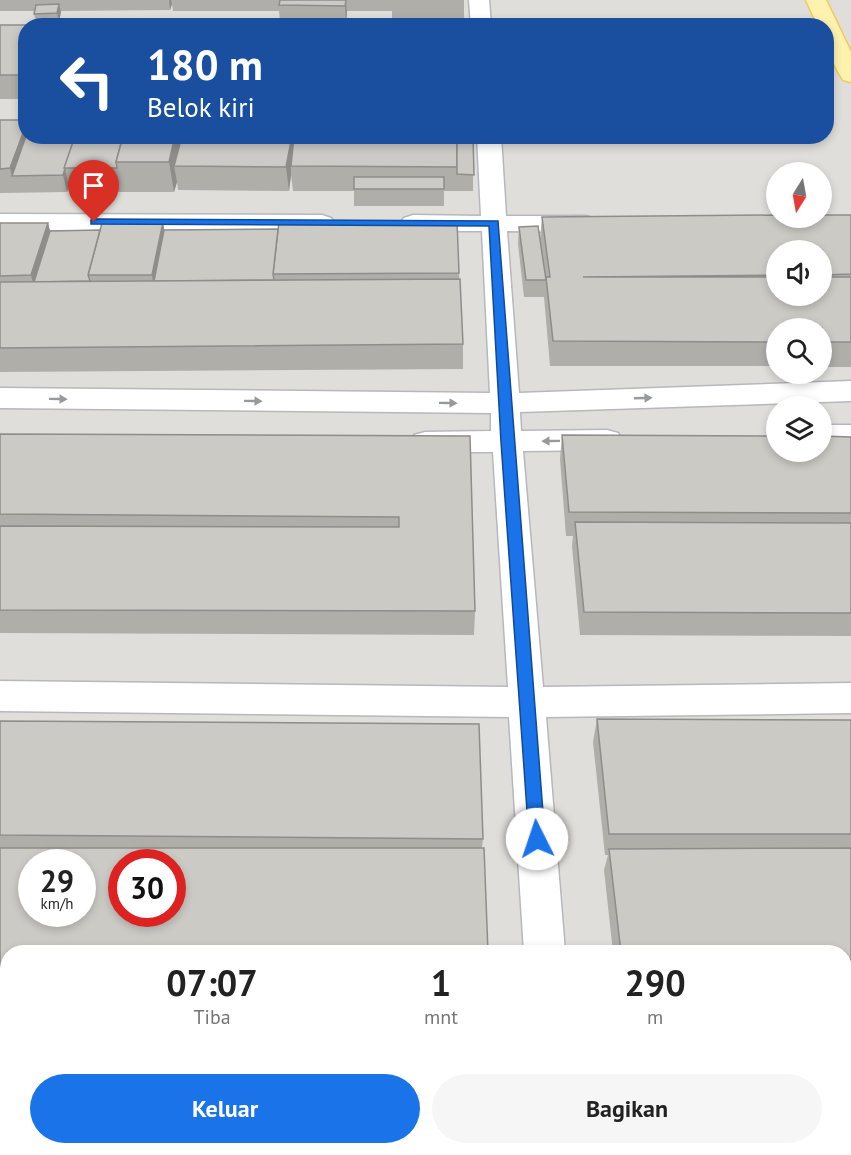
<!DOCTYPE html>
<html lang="id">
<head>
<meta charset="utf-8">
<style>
	:root { --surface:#fff; --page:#f6f6f6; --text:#222; --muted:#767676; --accent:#1a73e8 }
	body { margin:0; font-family:"PT Sans",sans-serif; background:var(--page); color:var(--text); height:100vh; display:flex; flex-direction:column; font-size:22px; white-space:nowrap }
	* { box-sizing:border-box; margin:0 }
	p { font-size:20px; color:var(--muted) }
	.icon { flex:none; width:33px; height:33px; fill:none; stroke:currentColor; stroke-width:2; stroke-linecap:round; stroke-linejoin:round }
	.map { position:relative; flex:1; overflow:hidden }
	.details { position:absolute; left:0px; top:945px; width:852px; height:210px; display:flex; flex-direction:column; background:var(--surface); border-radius:24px 24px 0 0; box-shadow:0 3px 9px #0003 }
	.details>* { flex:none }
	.guide { position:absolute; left:18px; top:18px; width:816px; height:126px; border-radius:24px; box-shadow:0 3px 9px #0003; background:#1a4fa0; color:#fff; overflow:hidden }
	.needle { width:39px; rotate:191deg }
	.tools { position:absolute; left:766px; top:162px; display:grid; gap:12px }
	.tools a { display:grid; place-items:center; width:66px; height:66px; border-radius:50%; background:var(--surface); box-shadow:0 3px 9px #0003; font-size:30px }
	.speed { position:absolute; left:18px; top:849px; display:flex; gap:12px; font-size:30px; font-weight:700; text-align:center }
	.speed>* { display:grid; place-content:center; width:78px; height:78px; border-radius:50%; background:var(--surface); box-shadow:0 3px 9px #0003; line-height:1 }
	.speed small { font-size:15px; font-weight:400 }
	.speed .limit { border:9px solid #d22; background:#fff; color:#111 }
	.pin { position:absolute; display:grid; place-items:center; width:51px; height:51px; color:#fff; margin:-62px -26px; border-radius:50% 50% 50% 0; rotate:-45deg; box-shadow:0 0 6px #0007 }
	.pin .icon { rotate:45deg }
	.me { position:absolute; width:66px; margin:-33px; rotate:356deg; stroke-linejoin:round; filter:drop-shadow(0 0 4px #0008) }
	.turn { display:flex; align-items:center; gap:21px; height:126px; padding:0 30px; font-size:27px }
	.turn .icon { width:78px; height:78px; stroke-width:2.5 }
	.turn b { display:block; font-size:42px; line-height:51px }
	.eta { display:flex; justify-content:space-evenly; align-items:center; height:102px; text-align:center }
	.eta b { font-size:36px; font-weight:600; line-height:42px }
	.action { display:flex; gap:12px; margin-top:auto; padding:12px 30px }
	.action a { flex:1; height:69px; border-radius:36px; background:var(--accent); color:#fff; font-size:24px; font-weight:600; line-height:69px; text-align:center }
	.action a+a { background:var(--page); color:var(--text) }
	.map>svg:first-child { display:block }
</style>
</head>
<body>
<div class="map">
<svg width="851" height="1155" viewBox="0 0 851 1155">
	<rect width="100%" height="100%" fill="#f1efe8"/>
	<path fill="#e0deda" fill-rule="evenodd" d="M0 0H851V1155H0ZM26 26H826V136H26ZM777 172H822V218H777ZM777 250H822V296H777ZM777 328H822V374H777ZM777 406H822V452H777ZM32 862H82V914H32ZM122 862H172V914H122ZM8 952H844V1148H8Z"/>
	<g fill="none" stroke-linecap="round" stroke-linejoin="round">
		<defs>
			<g id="minor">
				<path d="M469 0H489L491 26H471Z"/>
				<path d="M477 136H501L506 216H586L595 219 599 224 595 229 586 232 507 231 519 393 851 381V401L520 412 521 431 607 430 618 433 622 440 618 447 607 450 523 451 543 687 851 683V713L546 717 565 952H524L509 717 0 711V681L508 687 493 452H425L414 449 410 442 414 435 425 432 491 431V413L0 408V388L490 393 482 231H413L404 228 400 223 404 218 413 215 481 216Z"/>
				<path d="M0 214 322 215 331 218 335 223 331 228 322 231 0 230Z"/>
				<rect x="822" y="425" width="29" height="20"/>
				<rect x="844" y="1063" width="7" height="44"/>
				<rect x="0" y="1069" width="8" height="44"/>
				<path d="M536 1148H582L583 1155H537Z"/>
			</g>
			<path id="major" d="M806 0H826L851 52V82L843 80C832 63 826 45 826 26H818Z"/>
		</defs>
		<use href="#minor" stroke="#b5b8bc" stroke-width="3"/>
		<use href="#major" stroke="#f2c960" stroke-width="3"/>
		<use href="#minor" fill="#fff" fill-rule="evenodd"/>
		<use href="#major" fill="#fff2af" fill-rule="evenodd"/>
	</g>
	<g fill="#afaea9" fill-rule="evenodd">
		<path d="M0 0H464V21H392V11H347L346 22 280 21 279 11H173L172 4 170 10 61 11 59 22H36L34 14 35 11H0Z"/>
		<path d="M0 25 26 26V99H0Z"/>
		<path d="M0 120 26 136H473V191H444V206H354V191H293L291 175 289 191 178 190 177 182 174 192H70L69 186 67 192 0 193Z"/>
		<path d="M851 215V367H822V328H777V366H550L544 297H524L518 244 519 227 540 241 542 217ZM777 250H822V296H777Z"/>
		<path d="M163 222 164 230 459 273 463 344V369L0 372V223H48L50 231 100 230Z"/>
		<path d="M0 434 470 436 475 611 474 635 0 633Z"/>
		<path d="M562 435 851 437V636L580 635 572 546 573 536H566L560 459Z"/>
		<path d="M597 719 851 720V1007H844V952H613L604 870 608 855H605L593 742Z"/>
		<path d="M0 721 483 839 482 848 8 952V1009H0Z"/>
	</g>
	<g fill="#8f8d8a">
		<path d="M169 0H171L172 4 170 10Z"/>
		<path d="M346 0 347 13 346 22 345 6Z"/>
		<path d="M59 4 61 12 59 22 57 13Z"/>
		<path d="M26 125V136L12 176 10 168Z"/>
		<path d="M175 136H187L174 166 177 182 174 192 169 162Z"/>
		<path d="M292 136H297L291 166V175L289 191 286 167Z"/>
		<path d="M65 169 69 186 67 192 63 175Z"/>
		<path d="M163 222 167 247 153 282 152 275Z"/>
		<path d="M48 223 54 248 33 283 31 275Z"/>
	</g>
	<g fill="#cccac5" stroke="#8f8d8a" stroke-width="1.5" fill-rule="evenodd">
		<path d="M280 0H346L345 6 279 5Z"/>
		<path d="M59 4 57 13 34 14 36 5Z"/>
		<path d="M156 20H203L201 26H155Z"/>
		<path d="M452 23V26H306V24Z"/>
		<path d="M0 25H111L26 26V75H0Z"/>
		<path d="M209 25H253L208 26Z"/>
		<path d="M256 25H302V26Z"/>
		<path d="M0 120H26V125L10 168 0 169Z"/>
		<path d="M26 136H75L63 175 12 176Z"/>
		<path d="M75 136H123L116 162 117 168H64Z"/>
		<path d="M123 136H175L169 162H116Z"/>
		<path d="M182 136H292L286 167 174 166Z"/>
		<path d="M294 136H457V167L291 166Z"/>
		<path d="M457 136H473L474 175 457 174Z"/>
		<rect x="354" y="177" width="90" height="12"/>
		<path d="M777 215V218H822V215H851V274L822 275V250H777V275L583 277H777V296H822V277H851V342H822V328H777V342L553 341 546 277H550L542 217Z"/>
		<path d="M457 221 459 273 273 274 279 222Z"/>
		<path d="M163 222 152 275H88L102 223Z"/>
		<path d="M0 223H48L31 275 0 276Z"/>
		<path d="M538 226 546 280H526L519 227Z"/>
		<path d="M278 229 273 274 274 280 154 281 164 230Z"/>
		<path d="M100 230 88 275 90 281 34 282 50 231Z"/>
		<path d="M460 279 463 344 0 348V282Z"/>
		<path d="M0 434 470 436 475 611 0 610V526L399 527V517L0 514Z"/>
		<path d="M562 435 777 436V452H822V436L851 437V513L569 512Z"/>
		<path d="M575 522 851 523V613L584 612Z"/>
		<path d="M597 719 851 720V834H609Z"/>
		<path d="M0 721 479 724 483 839 0 835Z"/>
		<path d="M0 848H484L488 952H8V991H0ZM32 862H82V914H32ZM122 862H172V914H122Z"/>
		<path d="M851 848V989H844V952H621L609 849Z"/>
	</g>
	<defs><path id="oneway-solid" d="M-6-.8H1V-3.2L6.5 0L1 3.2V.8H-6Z" transform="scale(1.5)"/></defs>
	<g fill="#979a9d">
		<use href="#oneway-solid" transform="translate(643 398) rotate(-2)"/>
		<use href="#oneway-solid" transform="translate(58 399) rotate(1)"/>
		<use href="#oneway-solid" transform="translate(253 401) rotate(1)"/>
		<use href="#oneway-solid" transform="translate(448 403) rotate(1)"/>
		<use href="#oneway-solid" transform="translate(551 441) rotate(179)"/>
	</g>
	<path fill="#1a73e8" stroke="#114b97" stroke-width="1.5" d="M94 219 498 221 545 839 543 844 537 846 531 844 529 839 501 442 489 226 91 224V220Z"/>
</svg>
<div class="tools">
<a><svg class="needle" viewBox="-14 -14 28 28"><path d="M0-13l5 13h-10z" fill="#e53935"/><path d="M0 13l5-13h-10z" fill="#767676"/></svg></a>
<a><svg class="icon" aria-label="sound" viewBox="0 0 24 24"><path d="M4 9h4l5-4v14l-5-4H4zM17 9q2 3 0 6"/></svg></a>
<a><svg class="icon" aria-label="search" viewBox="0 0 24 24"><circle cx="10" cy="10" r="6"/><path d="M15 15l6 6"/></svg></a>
<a><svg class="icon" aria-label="layers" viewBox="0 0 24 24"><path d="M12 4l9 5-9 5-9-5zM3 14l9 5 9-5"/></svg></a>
</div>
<div class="speed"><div>29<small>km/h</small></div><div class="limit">30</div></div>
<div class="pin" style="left:94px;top:222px;background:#d93025"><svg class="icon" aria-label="arrive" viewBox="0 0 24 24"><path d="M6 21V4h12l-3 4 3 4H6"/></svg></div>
<svg class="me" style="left:537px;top:839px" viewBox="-20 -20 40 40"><circle r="19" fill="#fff"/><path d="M0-13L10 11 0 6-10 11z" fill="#1a73e8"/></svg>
<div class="guide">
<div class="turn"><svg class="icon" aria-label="left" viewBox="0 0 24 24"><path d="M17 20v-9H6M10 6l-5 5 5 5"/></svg><div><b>180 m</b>Belok kiri</div></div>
</div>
<section class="details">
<div class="eta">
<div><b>07:07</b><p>Tiba</p></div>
<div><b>1</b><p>mnt</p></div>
<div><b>290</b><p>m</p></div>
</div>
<div class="action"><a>Keluar</a><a>Bagikan</a></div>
</section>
</div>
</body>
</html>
